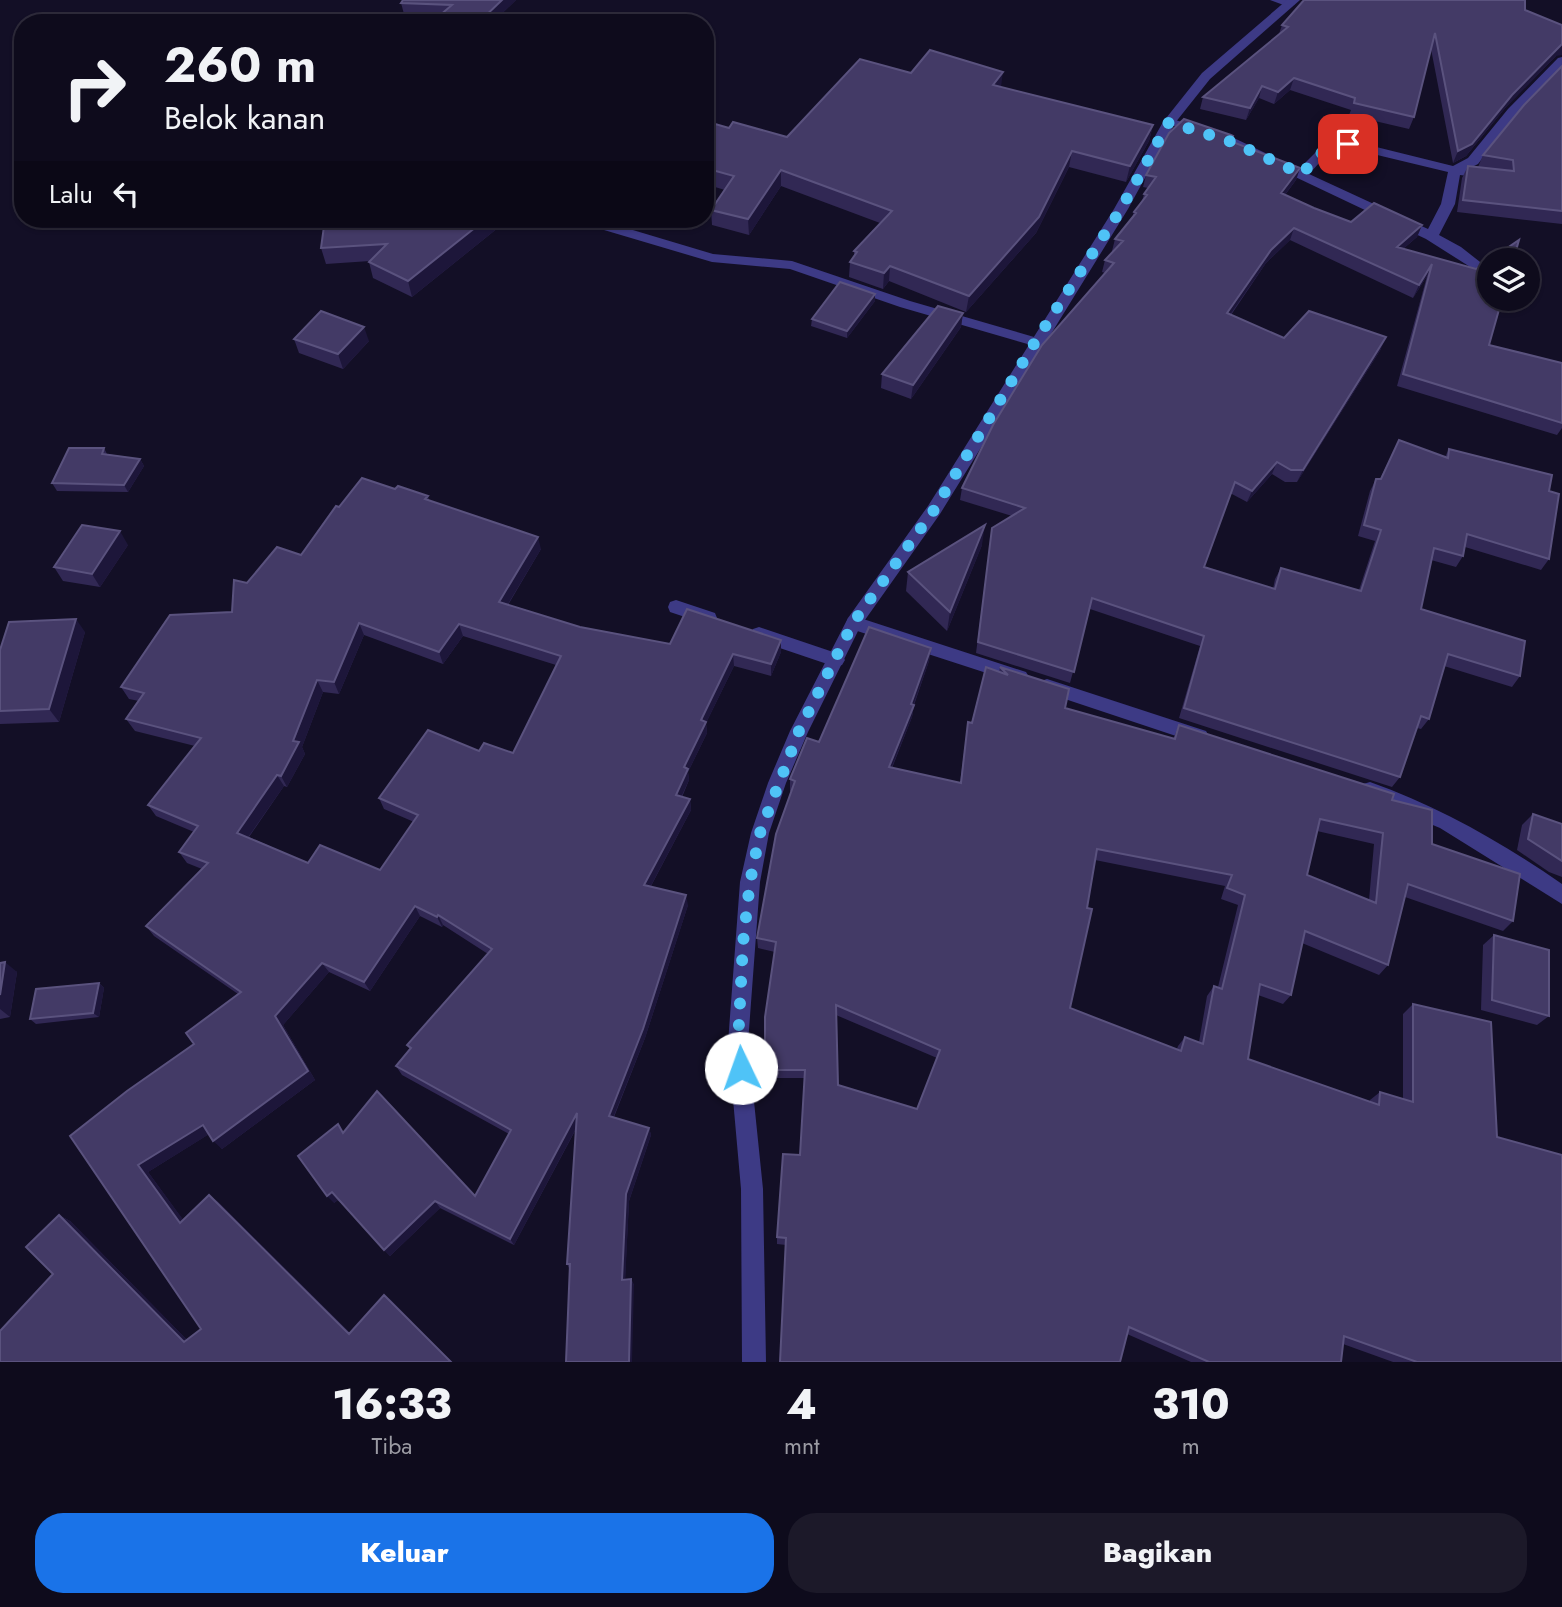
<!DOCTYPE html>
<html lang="id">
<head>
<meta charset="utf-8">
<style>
	:root { --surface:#0e0b1c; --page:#1c1929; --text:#f1f3f6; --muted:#9b9ba3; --line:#2e2b3b; --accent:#1a73e8 }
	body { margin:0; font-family:Jost,sans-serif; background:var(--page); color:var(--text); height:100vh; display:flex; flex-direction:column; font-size:26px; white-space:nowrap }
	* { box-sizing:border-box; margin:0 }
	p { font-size:23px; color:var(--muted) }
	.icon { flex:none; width:38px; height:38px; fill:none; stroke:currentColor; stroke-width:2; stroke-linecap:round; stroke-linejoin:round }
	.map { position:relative; height:1362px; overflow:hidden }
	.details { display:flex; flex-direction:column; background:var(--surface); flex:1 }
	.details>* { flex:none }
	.guide { position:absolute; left:14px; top:14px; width:700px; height:214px; border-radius:28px; box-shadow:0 2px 5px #0004,0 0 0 2px var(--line); background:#0e0b1c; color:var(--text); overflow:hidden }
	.controls { position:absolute; left:1477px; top:248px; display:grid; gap:14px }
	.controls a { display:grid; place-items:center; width:63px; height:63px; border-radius:50%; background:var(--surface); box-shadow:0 2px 5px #0004,0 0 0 2px var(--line); font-size:35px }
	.pin { position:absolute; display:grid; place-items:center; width:60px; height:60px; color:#fff; margin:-30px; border-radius:14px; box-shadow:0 4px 10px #0006 }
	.me { position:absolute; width:77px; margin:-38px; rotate:357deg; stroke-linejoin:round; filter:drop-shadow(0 0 5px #0008) }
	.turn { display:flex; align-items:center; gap:24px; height:147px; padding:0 35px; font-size:32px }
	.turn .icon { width:91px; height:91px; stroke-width:2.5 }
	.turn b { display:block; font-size:49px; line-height:60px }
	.then { display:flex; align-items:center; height:66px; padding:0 35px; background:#0003; gap:14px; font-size:26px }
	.eta { display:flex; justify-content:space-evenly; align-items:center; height:119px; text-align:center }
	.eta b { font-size:42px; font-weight:800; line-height:49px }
	.cta { display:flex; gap:14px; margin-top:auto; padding:14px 35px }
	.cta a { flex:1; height:80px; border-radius:28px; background:var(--accent); color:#fff; font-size:28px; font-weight:800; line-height:80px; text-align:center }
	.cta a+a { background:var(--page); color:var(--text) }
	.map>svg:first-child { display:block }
</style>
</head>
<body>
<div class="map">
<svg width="1562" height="1362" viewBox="0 0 1562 1362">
	<rect width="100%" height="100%" fill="#130f26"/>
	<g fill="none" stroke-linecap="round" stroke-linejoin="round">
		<path fill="#3d3a85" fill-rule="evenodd" d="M575 219H596L713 254 792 261 910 301 1041 339 1043 342 1036 347 1031 345 900 307 790 269 712 262 577 222Z"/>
		<g fill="#3d3a85" fill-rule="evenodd">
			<path d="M1270 0H1288L1295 4 1289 7Z"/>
			<path d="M1562 57V68L1516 115 1478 164 1468 169 1491 173V179L1460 175 1455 204 1439 235 1461 247 1489 269V277H1486L1426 239 1228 145 1163 122 1169 118 1236 139 1299 169 1325 143 1348 140 1453 166 1468 158 1508 109 1558 58ZM1348 148 1448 172 1441 204 1428 229 1309 174 1332 149Z"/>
			<path d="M676 600 715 613 717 618 715 623 709 625 670 612 668 607 670 602Z"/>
			<path d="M854 616 1026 672 1029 677 1026 682 1020 684 848 628 846 623 848 618Z"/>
			<path d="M759 627 842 655 845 660 842 665 836 667 753 639 750 634 753 629Z"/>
			<path d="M1047 679 1206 731 1209 736 1206 741 1200 744 1041 691 1038 686 1041 681Z"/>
			<path d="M1370 782C1440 807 1501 842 1562 884V904L1440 828 1363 796 1361 790 1363 784Z"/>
		</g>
		<path fill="#3d3a85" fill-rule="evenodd" d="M1287 0H1300L1210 79 1175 123 1128 209 940 514 860 627 808 732 786 783 769 833 760 882 748 1043 763 1189 766 1362H742L741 1189 728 1043 740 882 751 833 768 783 790 731 848 618 928 506 1114 209 1163 122 1202 73Z"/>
	</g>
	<g fill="#312854" fill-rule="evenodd">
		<path d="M403 0H516L492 23H441L440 16 404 14 401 3Z"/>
		<path d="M1525 10 1556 56 1506 107 1466 156 1453 163 1431 49 1414 117 1409 129 1349 115 1351 110 1290 90 1274 104 1259 98 1246 120 1200 109 1203 97 1279 34 1282 25Z"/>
		<path d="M1562 66V224L1457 212 1462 178 1468 166 1478 167 1483 155Z"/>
		<path d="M911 73 1001 87 1153 125 1149 141 1126 182 1069 167 1036 233 966 312 889 281 883 289 849 277 850 262 854 256V251L880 223 781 186 749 235 712 225 711 210 725 190 705 184V121L729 128 787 137Z"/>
		<path d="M1233 136 1232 142 1300 168 1296 180 1285 195 1314 208 1351 222 1422 225 1417 237 1403 249 1476 269 1489 345 1562 363V428L1557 435 1397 386 1427 276 1413 298 1290 240 1266 263 1231 315 1284 338 1381 349 1297 482H1285L1272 474 1247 502 1230 493 1204 567 1273 589 1275 579 1281 568 1359 590 1375 541 1358 536 1370 491 1376 479H1380L1399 440 1445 457 1449 449 1549 491V559L1541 570 1465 547 1463 556 1456 567 1431 560 1421 609 1520 676 1512 687 1444 666 1429 719 1421 729 1417 728 1400 777 1392 787 1179 718 1200 646 1090 609 1070 683 976 653 992 528 1012 516 960 500 962 488 1105 273 1102 272 1105 260 1113 251H1112L1115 239 1132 218 1134 212 1142 201 1144 194 1148 188 1143 187 1146 175Z"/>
		<path d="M509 219 412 297 373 278 369 262 370 261 326 264 321 248Z"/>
		<path d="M875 294V301L847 338 811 326 812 319Z"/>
		<path d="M963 313 961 327 911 399 881 388 882 374Z"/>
		<path d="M294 339 369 341 343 369 299 353Z"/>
		<path d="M104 448 107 454 140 459 144 466 128 492 57 491 52 483Z"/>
		<path d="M395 489 428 496 429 501 541 549 508 605 580 627 670 644 781 652 771 676 734 666 706 723 707 733 688 772 689 780 682 797 690 799 691 810 651 886 688 905 645 1038 614 1117 649 1128 651 1135 629 1201 625 1279H631L634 1285 570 1270 567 1264 576 1129 514 1245 440 1208 390 1256 338 1200 334 1203 345 1132 475 1196 509 1134 402 1075 396 1066 410 1050 407 1045 488 954 443 925 442 927 420 916 370 991 329 972 283 1025 315 1080 222 1149 209 1134 148 1172 183 1220 209 1195 218 1202 350 1333 384 1295 452 1362H0L53 1274 59 1215 70 1221 187 1340 201 1329 70 1136 194 1044 238 994 154 936 146 926 202 869 187 863 179 852 194 832 156 816 148 805 195 746 135 731 126 719 139 701 129 699 121 687 232 612 247 583 301 555 339 507ZM364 635 443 664 463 636 556 665 513 753 479 751 379 798 384 809 414 822 380 870 308 863 249 837 284 786 287 787 305 754 302 747 323 692 339 694Z"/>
		<path d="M128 545 100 587 63 581 54 567Z"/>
		<path d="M982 545 947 631 906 591 908 572Z"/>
		<path d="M85 632 59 722 0 724V650Z"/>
		<path d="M931 648 929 661 914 705 912 717 892 768 960 783 968 722 972 723 999 672 1000 667 1065 708 1173 739 1179 725 1392 800 1432 844 1513 921 1503 931 1405 897 1388 965 1379 975 1302 943 1291 995 1283 1004 1258 995 1248 1059 1370 1102V1100L1380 1092 1403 1099V1014L1413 1004 1497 1137 1562 1362H1393L1343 1344 1341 1362H1191L1127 1334 786 1245 777 1244V1237L800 1155 805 1078H766L765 1017 775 952 758 948 757 938 792 792 790 791V779L819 742ZM1317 831 1374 844 1369 900 1307 875ZM1095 860 1225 886 1221 899 1238 905 1218 987 1214 986 1207 996 1199 1042 1185 1037 1178 1046 1177 1049 1070 1008ZM836 1015 937 1058 917 1109 838 1085Z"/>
		<path d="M1533 814 1562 824V877L1549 872 1517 850 1522 825Z"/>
		<path d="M1494 935 1549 1016 1537 1025 1481 1010 1483 945Z"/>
		<path d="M0 963 17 972 10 1017 0 1019Z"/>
		<path d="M99 983 104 988 99 1017 36 1024 30 1019Z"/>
	</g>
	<g fill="#1d163a">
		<path d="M502 0H516L492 23H478Z"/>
		<path d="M1562 44V55L1556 56 1506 107 1466 156 1453 163 1458 151Z"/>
		<path d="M1003 72 1001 87 993 85Z"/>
		<path d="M1294 78 1290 90 1274 104 1278 92Z"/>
		<path d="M1262 86 1259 98 1246 120 1250 108Z"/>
		<path d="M1153 125 1149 141 1126 182 1130 166Z"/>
		<path d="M1072 151 1069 167 1036 233 966 312 969 296Z"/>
		<path d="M1300 168 1296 180 1277 205 1281 193Z"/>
		<path d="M781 170V186L749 235 748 219Z"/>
		<path d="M486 219H509L412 297 408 281Z"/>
		<path d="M1422 225 1417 237 1391 259 1397 247Z"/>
		<path d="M1294 228 1290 240 1266 263 1223 325 1227 313 1271 250Z"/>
		<path d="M1432 264 1427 276 1413 298 1419 285Z"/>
		<path d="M890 266 889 281 883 289 884 273Z"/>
		<path d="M875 294V301L847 338V331Z"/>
		<path d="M963 313 961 327 911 399 913 385Z"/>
		<path d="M364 327 369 341 343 369 338 354Z"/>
		<path d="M1386 337 1381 349 1297 482 1303 470Z"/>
		<path d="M140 459 144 466 128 492 124 485Z"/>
		<path d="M1277 462 1272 474 1247 502 1252 491Z"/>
		<path d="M985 525 982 545 947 631 950 612Z"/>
		<path d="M120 531 128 545 100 587 92 574Z"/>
		<path d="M538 537 541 549 502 614 499 602Z"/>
		<path d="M76 619 85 632 59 722 49 709Z"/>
		<path d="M359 623 364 635 339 694 334 682Z"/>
		<path d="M459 624 463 636 443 664 439 652Z"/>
		<path d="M781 640V652L771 676V664Z"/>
		<path d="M931 648 929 661 911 712 914 705 912 717 887 779 889 767Z"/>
		<path d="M733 654 734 666 706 723 707 733 688 772 689 780 677 806 676 795 684 767 701 720Z"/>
		<path d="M317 680 323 692 302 747 305 754 287 787 281 776Z"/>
		<path d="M277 775 284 786 244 843 237 833Z"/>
		<path d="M690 799 691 810 646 895 644 885Z"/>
		<path d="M686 895 688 905 645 1038 611 1123 609 1116Z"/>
		<path d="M415 906 420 916 370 991 364 982Z"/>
		<path d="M438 915 443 925 442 927 437 917Z"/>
		<path d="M5 962 17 972 10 1017 0 1009V995Z"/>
		<path d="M322 963 329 972 283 1025 315 1080 222 1149 213 1141 275 1016Z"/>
		<path d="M99 983 104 988 99 1017 93 1013Z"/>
		<path d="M577 1113 580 1121 514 1245 510 1239Z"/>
		<path d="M203 1125 211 1133 148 1172 190 1229 180 1223 138 1165Z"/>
		<path d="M649 1128 651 1135 629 1201 625 1285 622 1280 626 1194Z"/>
		<path d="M332 1192 339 1199 334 1203 327 1196Z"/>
		<path d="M209 1195 218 1202 356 1339 349 1334Z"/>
		<path d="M435 1201 440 1208 390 1256 384 1250Z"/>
		<path d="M59 1215 70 1221 194 1347 184 1342Z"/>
		<path d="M631 1279 634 1285 632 1362H629Z"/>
		<path d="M384 1295 391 1300 452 1362H451Z"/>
	</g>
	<g fill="#433a66" stroke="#5a527e" stroke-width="2" fill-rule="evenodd">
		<path d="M403 0H502L478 23H465L439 16 452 5 401 3Z"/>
		<path d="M1304 0H1525V10L1562 25V44L1512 95 1472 144 1458 151 1435 33 1414 117 1354 103 1355 98 1294 78 1278 92 1262 86 1250 108 1203 97 1288 27 1282 25Z"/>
		<path d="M930 50 1003 72 993 85 1153 125 1130 166 1072 151 1039 217 969 296 890 266 884 273 850 262 857 252 854 251 892 211 781 170 748 219 711 210 734 176 705 168V121L729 128 733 122 787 137 860 59 911 73Z"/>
		<path d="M1562 66V211L1463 200 1468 166 1514 171 1513 160 1483 155 1524 105Z"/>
		<path d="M1184 119 1231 135 1233 136 1230 141 1300 168 1281 193 1314 208 1351 222 1374 203 1422 225 1397 247 1476 269 1485 263 1489 264V299H1502L1489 345 1562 363V423L1403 374 1432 264 1419 285 1294 228 1271 250 1227 313 1284 338 1309 311 1386 337 1303 470H1291L1277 462 1252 491 1235 482 1204 567 1275 589 1281 568 1361 591 1381 530 1364 525 1376 479H1381L1399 440 1448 458 1449 449 1552 475 1549 491 1559 494 1549 559 1467 534 1463 556 1434 548 1421 609 1525 641 1520 676 1448 654 1429 719 1421 716 1400 777 1184 708 1204 636 1092 598 1074 672 978 642 992 528 1025 508 962 488 993 425 1042 345 1114 263 1105 260 1123 241 1115 239 1136 213 1134 212 1147 195 1144 194 1156 177 1146 175 1169 133Z"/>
		<path d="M325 219H486L408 281 369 262 387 244 321 248Z"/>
		<path d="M1519 240 1513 261H1497V255Z"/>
		<path d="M840 282 875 294 847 331 812 319Z"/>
		<path d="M938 306 963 313 913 385 882 374Z"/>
		<path d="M321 311 364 327 338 354 294 339Z"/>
		<path d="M69 448H104L102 454 140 459 124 485 52 483Z"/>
		<path d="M362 478 395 489 398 486 428 496 425 499 538 537 499 602 580 627 670 644 687 609 781 640 771 664 733 654 701 720 706 722 684 767 688 769 676 795 690 799 644 885 686 895 643 1029 609 1116 649 1128 626 1194 622 1280 631 1279 629 1362H566L570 1264H567L577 1113 510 1239 435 1201 384 1250 332 1192 327 1196 298 1156 338 1124 343 1133 377 1091 475 1196 511 1130 396 1066 411 1048 407 1045 492 949 438 915 437 917 415 906 364 982 322 963 275 1016 308 1071 213 1141 203 1125 138 1165 180 1223 209 1195 349 1334 384 1295 451 1362H0V1331L53 1274 26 1247 59 1215 184 1342 201 1329 70 1136 127 1091 194 1044 186 1033 241 992 146 926 208 863 179 852 198 826 148 805 201 738 126 719 144 693 121 687 170 615 232 612 234 580 247 583 277 547 301 555 336 506 339 507ZM359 623 439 652 459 624 561 656 513 753 484 743 479 751 428 730 379 798 418 815 380 870 320 845 308 863 237 833 277 775 281 776 299 742 293 741 317 680 334 682Z"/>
		<path d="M82 525 120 531 92 574 54 567Z"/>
		<path d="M985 525 950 612 908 572Z"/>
		<path d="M76 619 49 709 0 711V650L9 622Z"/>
		<path d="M869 627 931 648 911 704 914 705 889 767 961 783 968 722 972 723 986 667 1008 675 1000 667 1069 689 1065 708 1175 739 1179 725 1394 794 1392 800 1432 810V844L1520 874 1513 921 1408 884 1388 965 1305 931 1291 995 1260 984 1248 1059 1379 1105 1380 1092 1413 1102V1004L1491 1022 1497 1137 1562 1155V1362H1417L1344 1336 1341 1362H1209L1129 1327 1120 1362H780L786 1238 777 1237 783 1154 800 1155 805 1070H765V1017L776 942 757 938 776 834 795 781 790 779 807 738 819 742ZM1320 819 1383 833 1376 903 1307 875ZM1097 849 1232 875 1227 888 1245 895 1222 989 1214 986 1203 1044 1185 1037 1181 1051 1070 1008 1092 909 1087 908ZM836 1005 940 1050 917 1109 838 1085Z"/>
		<path d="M1533 814 1562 824V861L1528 839Z"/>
		<path d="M1494 935 1549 950V1016L1492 1000Z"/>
		<path d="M5 962 0 995V963Z"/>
		<path d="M99 983 93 1013 30 1019 36 989Z"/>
	</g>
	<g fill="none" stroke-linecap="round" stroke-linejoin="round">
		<path stroke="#4fc3f7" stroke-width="12" stroke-dasharray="0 21.6" d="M741 1068 738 1043 743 943 750 882 760 833 799 731 853 623 934 510 1035 342 1121 209 1169 122 1232 142 1302 174C1319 155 1322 147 1348 144"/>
	</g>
</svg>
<div class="controls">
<a><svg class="icon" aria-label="layers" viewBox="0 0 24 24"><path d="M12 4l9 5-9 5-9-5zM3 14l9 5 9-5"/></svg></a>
</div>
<div class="pin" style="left:1348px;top:144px;background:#d93025"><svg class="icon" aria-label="arrive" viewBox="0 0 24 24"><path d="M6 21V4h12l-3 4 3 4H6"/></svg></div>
<svg class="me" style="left:741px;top:1068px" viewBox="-20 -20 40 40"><circle r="19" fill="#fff"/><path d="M0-13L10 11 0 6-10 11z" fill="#4fc3f7"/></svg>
<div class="guide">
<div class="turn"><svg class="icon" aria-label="right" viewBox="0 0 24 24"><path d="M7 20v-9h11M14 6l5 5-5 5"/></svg><div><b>260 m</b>Belok kanan</div></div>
<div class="then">Lalu<svg class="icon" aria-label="left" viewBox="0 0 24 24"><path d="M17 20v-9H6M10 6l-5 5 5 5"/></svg></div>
</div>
</div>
<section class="details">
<div class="eta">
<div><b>16:33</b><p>Tiba</p></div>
<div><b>4</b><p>mnt</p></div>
<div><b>310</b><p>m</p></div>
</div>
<div class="cta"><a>Keluar</a><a>Bagikan</a></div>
</section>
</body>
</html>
